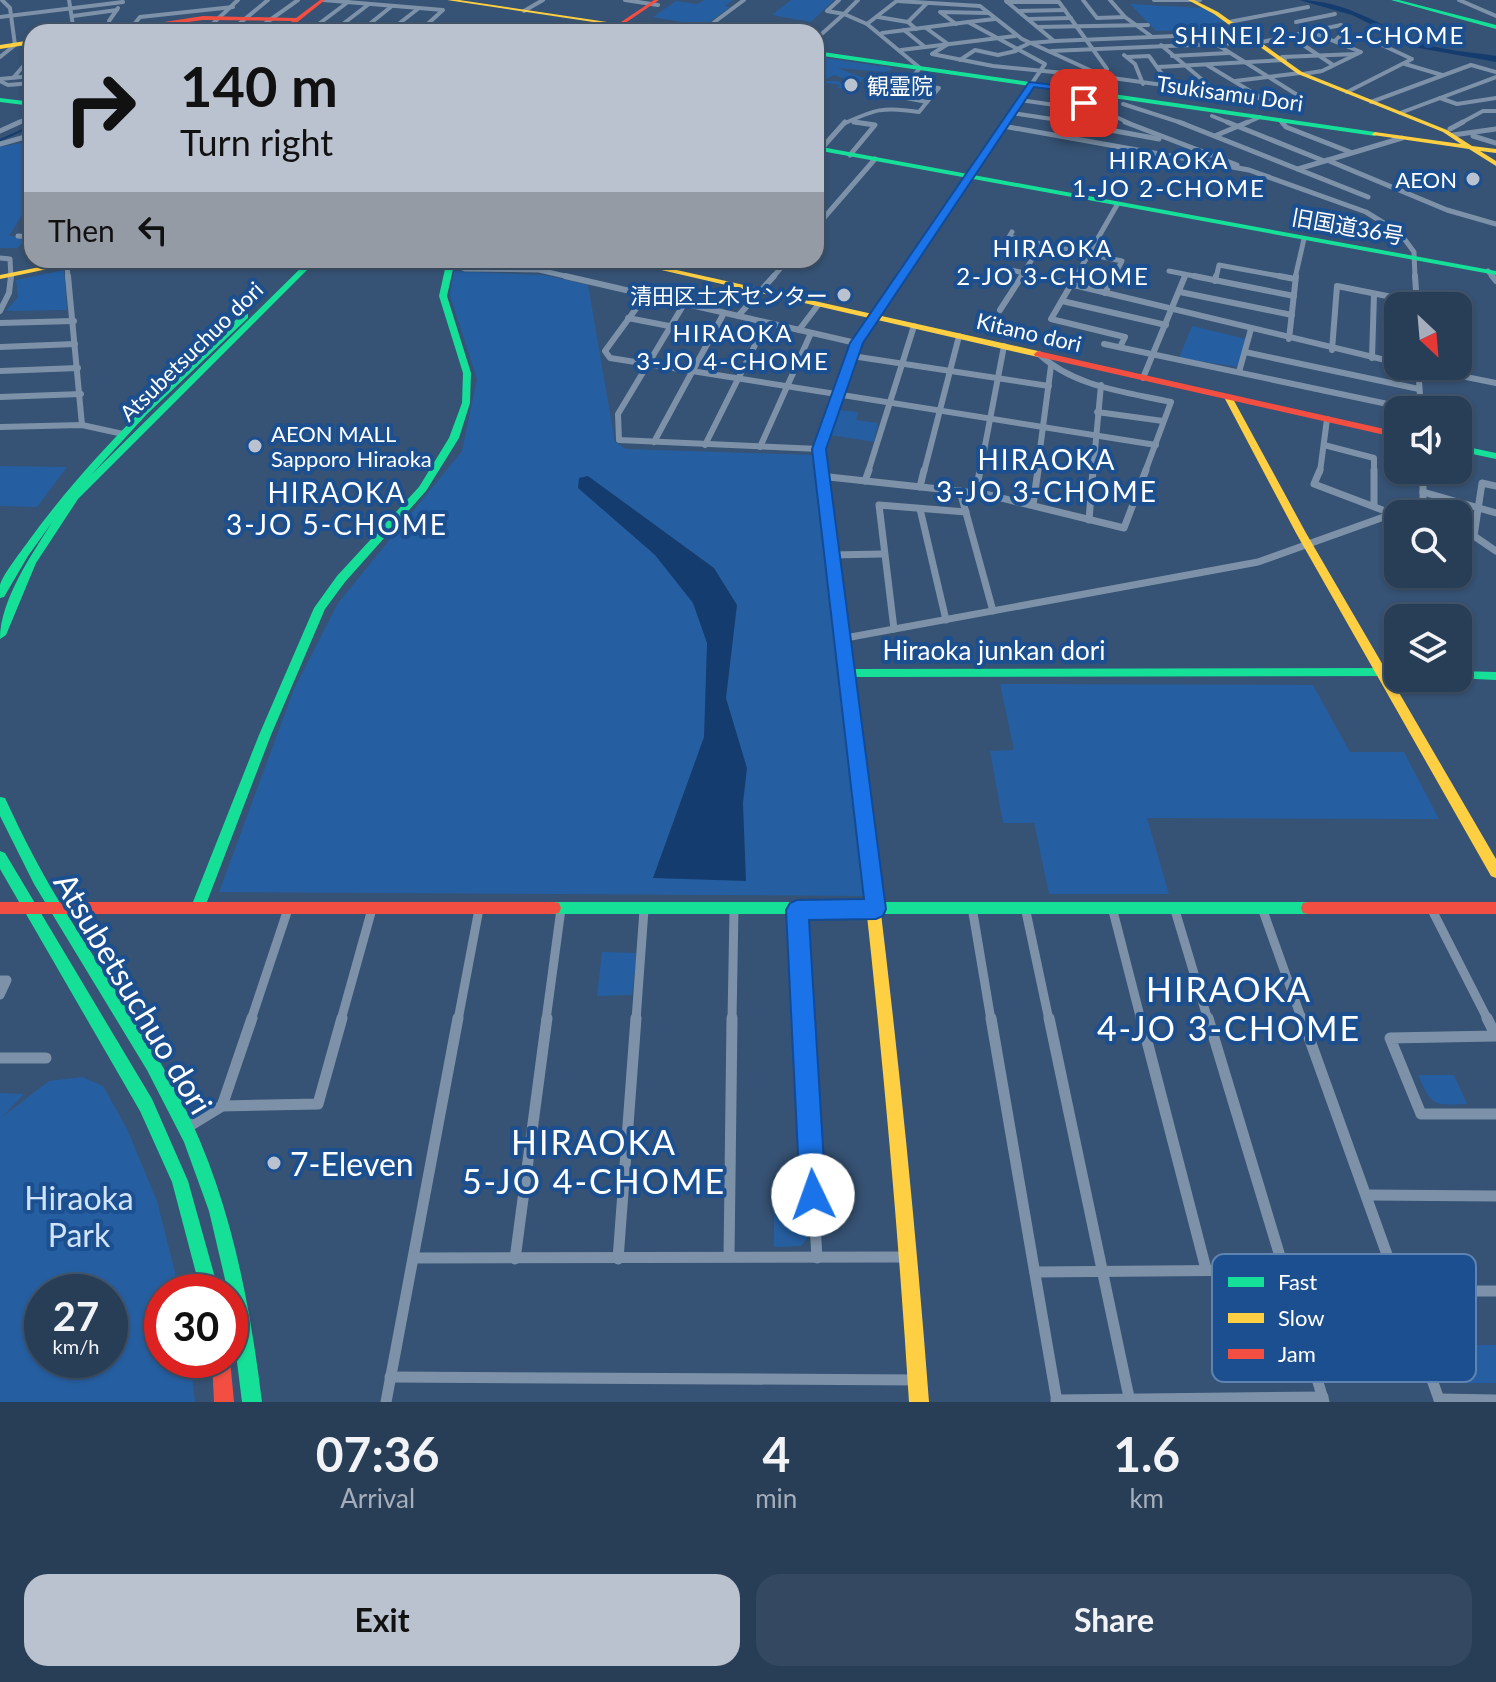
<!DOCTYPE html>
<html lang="en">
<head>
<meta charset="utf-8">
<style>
	:root { --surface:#283e57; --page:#344961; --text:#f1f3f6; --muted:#a5aeba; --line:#44576d; --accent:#b9c2ce }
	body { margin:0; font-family:Lato,"Noto Sans JP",sans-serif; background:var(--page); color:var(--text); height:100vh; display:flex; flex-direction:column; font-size:30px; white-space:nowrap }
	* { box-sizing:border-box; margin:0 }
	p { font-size:26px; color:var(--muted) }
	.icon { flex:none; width:44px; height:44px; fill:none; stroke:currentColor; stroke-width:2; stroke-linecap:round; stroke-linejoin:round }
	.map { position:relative; height:1402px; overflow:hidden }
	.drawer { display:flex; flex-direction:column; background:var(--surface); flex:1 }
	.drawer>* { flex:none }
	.top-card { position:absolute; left:24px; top:24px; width:800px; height:244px; border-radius:24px; box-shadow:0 2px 6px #0004,0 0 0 2px var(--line); background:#b9c2ce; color:#111; overflow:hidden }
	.needle { width:52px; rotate:154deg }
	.fabs { position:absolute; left:1384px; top:292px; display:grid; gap:16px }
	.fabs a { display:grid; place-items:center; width:88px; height:88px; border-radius:16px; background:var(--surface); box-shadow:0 2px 6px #0004,0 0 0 2px var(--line); font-size:40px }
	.speed { position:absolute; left:24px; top:1274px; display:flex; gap:16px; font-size:40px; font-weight:700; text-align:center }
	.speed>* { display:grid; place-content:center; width:104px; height:104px; border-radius:50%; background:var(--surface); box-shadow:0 2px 6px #0004,0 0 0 2px var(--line); line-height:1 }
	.speed small { font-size:20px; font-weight:400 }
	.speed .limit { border:12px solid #d22; background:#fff; color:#111 }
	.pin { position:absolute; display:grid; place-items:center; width:68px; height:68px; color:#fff; margin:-34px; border-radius:16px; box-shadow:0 4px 12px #0006 }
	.me { position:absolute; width:88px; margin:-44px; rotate:357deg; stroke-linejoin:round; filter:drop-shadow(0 0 6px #0008) }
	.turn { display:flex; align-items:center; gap:28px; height:168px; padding:0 24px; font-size:36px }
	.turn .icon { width:104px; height:104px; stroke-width:2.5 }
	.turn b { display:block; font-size:56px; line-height:68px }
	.then { display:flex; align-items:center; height:76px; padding:0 24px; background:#0003; gap:16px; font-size:30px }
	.eta { display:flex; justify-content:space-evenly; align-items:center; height:136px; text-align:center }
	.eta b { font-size:48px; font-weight:700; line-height:56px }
	.primary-button { display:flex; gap:16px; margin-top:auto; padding:16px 24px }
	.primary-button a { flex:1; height:92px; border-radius:24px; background:var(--accent); color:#111; font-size:32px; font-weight:700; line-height:92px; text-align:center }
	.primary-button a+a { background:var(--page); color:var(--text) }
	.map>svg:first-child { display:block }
</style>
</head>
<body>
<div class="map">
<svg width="1496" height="1402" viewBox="0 0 1496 1402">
	<rect width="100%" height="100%" fill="#365274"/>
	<g fill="#265fa1" fill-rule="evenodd">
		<path d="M705 0H733L725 6 730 7 704 26 653 17 676 1 697 4Z"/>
		<path d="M791 0H834L811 22 772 15Z"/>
		<path d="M1130 4 1204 8 1225 22 1204 24 1210 29 1156 31Z"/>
		<path d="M824 58 888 67 894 69 885 72 837 68 864 78 859 83 865 85 834 75 823 81H837L854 89 836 88 840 85 828 83 816 88V63Z"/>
		<path d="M32 141V209L22 215 9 236 29 238 17 248H0V147Z"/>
		<path d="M64 270 67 310 6 311 18 297 16 280Z"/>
		<path d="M454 271 544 275 588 285 615 442 626 449 814 455 865 896 219 892 294 689 338 603 462 451 477 379 450 295Z"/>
		<path d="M1192 326 1246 339 1238 367 1179 358Z"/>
		<path d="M839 410 858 412 856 420 878 423 874 442 830 435Z"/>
		<path d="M0 466 67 467 37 507 0 506Z"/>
		<path d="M1000 684 1313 685 1350 752H1404L1439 819 1147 818 1169 894H1049L1034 823H1003L990 751 1014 750Z"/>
		<path d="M602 952 637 953 632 995 597 996Z"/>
		<path d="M1418 1075H1454L1467 1104C1433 1105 1432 1107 1418 1075Z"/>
		<path d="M82 1077 103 1086 127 1129 157 1201 180 1292H162V1360H190L195 1402H0V1093L24 1094 2 1117 49 1081ZM42 1292H110V1360H42Z"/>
		<path d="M805 1197 807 1239 801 1246 774 1247V1198Z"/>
		<path d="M1434 1345H1496V1383H1453L1446 1377Z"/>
	</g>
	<path fill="#153c6e" d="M588 476 714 568 737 605 726 698 747 768 743 803 746 881 653 878 704 737 707 643 693 603 655 555 578 488 579 478Z"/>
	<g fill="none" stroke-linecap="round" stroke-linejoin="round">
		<path stroke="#153c6e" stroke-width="2" d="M0 140 32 126"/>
		<path fill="#153c6e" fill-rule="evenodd" d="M1299 0C1345 0 1381 26 1422 43 1444 51 1473 52 1496 56V62L1419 48 1352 15Z"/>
		<g stroke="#7d92a8" stroke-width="4">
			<path d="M69 0 74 32"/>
			<path d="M625 0 658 5"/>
			<path d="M839 0 827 11 844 14"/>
			<path d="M858 0 844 14 867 24 898 0"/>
			<path d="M1083 0 1097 18 1125 17 1110 0"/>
			<path d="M1154 0H1200"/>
			<path d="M1459 0 1496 16"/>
			<path d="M897 1 980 6 1022 39 1105 77 1287 102"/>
			<path d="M1006 1 1054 41"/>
			<path d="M1007 2H1059L1107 69 1101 75"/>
			<path d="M524 11 543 0"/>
			<path d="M1018 11 1065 10"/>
			<path d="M73 16 117 10"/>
			<path d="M0 17 123 2"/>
			<path d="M878 17 908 22"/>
			<path d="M1125 17 1151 36"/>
			<path d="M1028 19 1071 18"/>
			<path d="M968 22 995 19"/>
			<path d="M1229 22 1308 7"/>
			<path d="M1296 22 1335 14"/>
			<path d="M292 24 413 31 422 29 443 10 323 0"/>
			<path d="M956 24 940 12 988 13"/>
			<path d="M339 27 369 4"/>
			<path d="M1037 27 1148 25"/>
			<path d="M131 28 140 17 233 7"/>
			<path d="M926 28 948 44 932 54 993 66 1104 77"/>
			<path d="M207 29 238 0"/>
			<path d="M392 29 419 8"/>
			<path d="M916 29 908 22 927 3"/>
			<path d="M362 30 392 6"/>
			<path d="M904 30 925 47"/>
			<path d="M110 32 109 21 118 8"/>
			<path d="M159 32 210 27"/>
			<path d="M229 32 268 0"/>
			<path d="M253 32 298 0"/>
			<path d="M308 32 348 2"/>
			<path d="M701 32 744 0"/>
			<path d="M882 33 968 22 1045 64 1004 124"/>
			<path d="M1290 36 1333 65"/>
			<path d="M816 39 844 14"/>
			<path d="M1216 44 1299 96"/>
			<path d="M1161 45 1218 93"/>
			<path d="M901 50 1015 36"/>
			<path d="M1015 50 1030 43 1055 41 1249 33"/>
			<path d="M1051 51 1262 42 1341 25 1348 28 1335 41"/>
			<path d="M1124 55 1135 64 1143 84"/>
			<path d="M1172 56 1228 53"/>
			<path d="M0 57 15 45 10 8 2 0"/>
			<path d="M1127 57 1149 56 1172 88"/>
			<path d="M1282 57 1356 54"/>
			<path d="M960 60 975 50 998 55 1016 51"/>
			<path d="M1405 64 1442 75"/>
			<path d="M1207 65 1260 97"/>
			<path d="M1158 67 1285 60"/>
			<path d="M1303 74 1322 71 1361 52 1311 32"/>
			<path d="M14 77 32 56"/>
			<path d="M0 79 32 76"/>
			<path d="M0 81 8 85 32 83"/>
			<path d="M1235 81 1300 73"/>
			<path d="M907 84 939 88 927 102"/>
			<path d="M1069 89 1068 94 1131 124"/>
			<path d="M1347 92 1412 59 1382 45"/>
			<path d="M1440 98 1457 104 1496 98"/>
			<path d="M1020 100 1096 111"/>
			<path d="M1371 102 1471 65 1496 72"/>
			<path d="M1123 104 1185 124"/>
			<path d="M1012 113 1085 124"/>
			<path d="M1400 113 1496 77"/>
			<path d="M1212 116 1232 124"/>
			<path d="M1280 120 1283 124"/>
			<path d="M854 122 867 124"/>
			<path d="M15 124 32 116"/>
			<path d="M843 124C874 110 882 106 919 112L927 102 896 96 920 68 867 24"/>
			<path d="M1101 124 1107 114"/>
			<path d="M1244 124 1260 117"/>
			<path d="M1459 124 1483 111H1496"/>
		</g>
		<g stroke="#7d92a8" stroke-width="5">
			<path d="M1072 122 1100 126"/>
			<path d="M1103 122 1099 128 1159 139"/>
			<path d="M1125 122 1237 165"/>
			<path d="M1179 122 1368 197"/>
			<path d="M1227 122 1324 161"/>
			<path d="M1282 122 1286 127 1350 152"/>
			<path d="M1003 126 1249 170 1366 212 1400 233 1414 252 1415 278"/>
			<path d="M1450 129 1463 122"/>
			<path d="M0 131 20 122"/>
			<path d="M1217 135 1248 122"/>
			<path d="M1453 135 1496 129"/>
			<path d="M1473 136 1496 143"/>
			<path d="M0 144 32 135"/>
			<path d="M821 149 845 122"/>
			<path d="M850 155 875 125 854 122"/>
			<path d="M1327 160 1447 210 1496 224"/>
			<path d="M1298 169 1402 138"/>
			<path d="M816 227 875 159"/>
			<path d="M1012 232 1009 237 1122 261 1113 278"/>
			<path d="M18 236 32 237"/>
			<path d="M0 258 10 259 11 278"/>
			<path d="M451 263 465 269 539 270 574 278"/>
			<path d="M67 264 68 278"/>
			<path d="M1003 268 1045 278"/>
			<path d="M1169 271 1204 278"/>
			<path d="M1488 271 1494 278"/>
			<path d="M772 278 788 260"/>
			<path d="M900 278 1006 122"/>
			<path d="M1020 278 1042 244"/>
			<path d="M1075 278 1117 205"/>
			<path d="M1184 278 1185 275"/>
			<path d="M1216 278 1219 265 1290 278"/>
			<path d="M1295 278 1304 239"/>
		</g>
		<g stroke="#7d92a8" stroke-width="6">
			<path d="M68 276 82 425"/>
			<path d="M565 276 856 343"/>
			<path d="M1036 276 1398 363"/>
			<path d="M1076 276 1051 319 1125 337 1120 347"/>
			<path d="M1194 276 1294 296"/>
			<path d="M1279 276 1295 279"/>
			<path d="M1415 276 1417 306"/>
			<path d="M1492 276 1496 281"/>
			<path d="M1215 281 1216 276"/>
			<path d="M1180 292 1292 315"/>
			<path d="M1105 293 1114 276"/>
			<path d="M646 295 605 351 610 358 1156 445"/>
			<path d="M1062 301 1166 325"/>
			<path d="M684 304 618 414 619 440 819 449"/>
			<path d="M1000 310 1022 276"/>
			<path d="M0 311 9 293 11 276"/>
			<path d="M738 316 774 276"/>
			<path d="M628 318 669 326"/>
			<path d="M0 323 74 321"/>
			<path d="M799 330 818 305"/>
			<path d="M1289 339 1296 276"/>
			<path d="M1104 344 1416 410"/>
			<path d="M0 347 75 344"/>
			<path d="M1332 350 1337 286 1417 302"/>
			<path d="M1245 352 1419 389"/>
			<path d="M1039 354C1074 387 1126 392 1171 402L1145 472"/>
			<path d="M852 356 1049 386"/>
			<path d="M1372 358 1374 294"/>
			<path d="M1412 366 1496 383"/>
			<path d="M1418 366 1421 410"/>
			<path d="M0 371 78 368"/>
			<path d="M1239 372 1251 329"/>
			<path d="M1143 378 1185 276"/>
			<path d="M0 397 81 394"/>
			<path d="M1097 412 1163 421"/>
			<path d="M0 427 82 425 123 434"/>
			<path d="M654 442 724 313"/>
			<path d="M705 445 766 323"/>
			<path d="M1324 445 1374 458V472"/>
			<path d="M760 447 811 333"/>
			<path d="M819 472 826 427 856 343 901 276"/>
			<path d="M868 472 914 326"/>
			<path d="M924 472 959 336"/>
			<path d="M980 472 1004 346"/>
			<path d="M1037 472 1051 366"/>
			<path d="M1093 472 1101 385"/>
			<path d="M1320 472 1327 419"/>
		</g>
		<g stroke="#7d92a8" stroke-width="7">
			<path d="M819 470 844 673"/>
			<path d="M1320 470 1314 484 1393 514"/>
			<path d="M1374 470V505"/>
			<path d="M820 476 985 494 1124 528 1146 470"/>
			<path d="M865 481 869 470"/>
			<path d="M1496 486 1482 483 1474 536 1496 551"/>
			<path d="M920 487 924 470"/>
			<path d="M960 491 993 611"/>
			<path d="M1423 492 1496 513"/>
			<path d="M976 493 980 470"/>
			<path d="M1033 505 1038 470"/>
			<path d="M920 509 946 620"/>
			<path d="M1089 520 1093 470"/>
			<path d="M831 555 883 554"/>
			<path d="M894 629 879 505 966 512"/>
			<path d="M840 639 1258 562 1423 503V470"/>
		</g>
		<g stroke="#7d92a8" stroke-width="9">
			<path d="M972 907 991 1020"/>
			<path d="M1025 907 1049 1020"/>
			<path d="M1112 907 1141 1020"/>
			<path d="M1174 907 1208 1020"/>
			<path d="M1262 908 1302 1020"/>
			<path d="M1431 908 1488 1020"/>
			<path d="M797 910 803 1020"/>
			<path d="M0 980H7L0 995"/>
			<path d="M251 1020 288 909"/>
			<path d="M341 1020 372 909"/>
			<path d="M458 1020 479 909"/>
			<path d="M546 1020 561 909"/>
			<path d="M636 1020 644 910"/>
			<path d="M732 1020 734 909"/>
		</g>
		<g stroke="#7d92a8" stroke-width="11">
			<path d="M803 1018 817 1258"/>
			<path d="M991 1018 1057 1402"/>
			<path d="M1049 1018 1130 1402"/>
			<path d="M1141 1018 1206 1269"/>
			<path d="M1208 1018 1324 1402"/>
			<path d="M1302 1018 1440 1402"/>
			<path d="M1487 1018 1496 1036 1390 1038 1421 1114H1496"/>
			<path d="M0 1058H46"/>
			<path d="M222 1106 252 1018"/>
			<path d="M186 1128 222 1106 318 1104 342 1018"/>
			<path d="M1368 1195 1496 1196"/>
			<path d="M729 1257 732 1018"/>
			<path d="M414 1258 909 1257"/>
			<path d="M515 1259 547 1018"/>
			<path d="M618 1259 636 1018"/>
			<path d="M1035 1272 1284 1270"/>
			<path d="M1403 1291H1496"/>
			<path d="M390 1377 918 1380"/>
			<path d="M1439 1399 1496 1400"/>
			<path d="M1056 1400 1323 1397"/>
			<path d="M386 1402 458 1018"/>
		</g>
		<g fill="#16e098" fill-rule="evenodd">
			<path d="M1391 0H1399L1496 25V29Z"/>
			<path d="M816 51 1375 132 1378 134 1375 136 816 55Z"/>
			<path d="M0 98 32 102V106L0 102Z"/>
			<path d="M816 146 1496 271V275L816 150Z"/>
			<path d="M309 260H317L78 499 36 563 6 635 0 639C0 600 32 554 53 521L28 556 4 597 0 598C0 594 0 589 0 585 3 574 23 549 30 539 91 455 167 385 242 314H248V318L147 414 91 475Z"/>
			<path d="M447 260H455L447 296 471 373 470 403 459 438 426 491 345 582 325 609 271 735 205 907 203 912 198 913 193 912 191 907 259 735 314 608 337 576 419 487 449 438 462 403 463 373 439 296Z"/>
			<path d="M1458 445 1496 453V459L1458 451Z"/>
			<path d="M1398 668V676L850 677 858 732 856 735H848L846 732 838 673 844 669Z"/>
			<path d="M1458 671 1496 672V680L1454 678H1458Z"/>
			<path d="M0 797 5 798C23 837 42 874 65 911 103 973 146 1033 180 1098 229 1193 249 1297 262 1402H242L230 1306V1292H228L209 1211 184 1142 147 1070 34 884 0 816Z"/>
			<path d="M0 851 5 853 152 1099 188 1181 219 1292H201L172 1182 140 1111 0 869Z"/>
			<path d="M554 902H1308L1313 903 1315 908 1313 913 1308 914H554L549 913 547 908 549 903Z"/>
		</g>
		<g fill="#ffcf43" fill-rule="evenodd">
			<path d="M447 0H459L674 32H660Z"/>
			<path d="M1188 0H1194L1218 12 1302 72 1447 130 1472 146 1496 149V153L1480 151 1496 161V166L1469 149 1373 135 1372 134 1375 132 1461 144 1443 132 1298 74 1214 14Z"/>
			<path d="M32 40V44L0 49V45Z"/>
			<path d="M75 260H91L0 279V275Z"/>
			<path d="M618 260H632L1038 351 1042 354 1038 357Z"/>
			<path d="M1228 394 1232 397 1306 533 1496 859V878L1491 876 1296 533 1224 397Z"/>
			<path d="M852 727 856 729 858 732C888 955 912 1178 929 1402H909C895 1178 873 955 846 732L848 729Z"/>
		</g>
		<g fill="#f24e42" fill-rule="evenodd">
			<path d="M320 0H325L285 32H279L292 21 203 20 113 32H99L203 16 296 18Z"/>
			<path d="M654 0H659L612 32H606Z"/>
			<path d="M599 260H617L632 264 628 266Z"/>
			<path d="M1038 351 1398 432V438L1035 356 1034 354Z"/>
			<path d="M0 902H554L559 903 561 908 559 913 554 914H0Z"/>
			<path d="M1308 902H1496V914H1308L1303 913 1301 908 1303 903Z"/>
			<path d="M230 1359 234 1402H214L212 1360Z"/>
		</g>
	</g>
	<path fill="#1a73e8" stroke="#114b97" stroke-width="2" d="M1029 82 1072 87 1073 93 1089 103 1081 105 1065 96 1064 91 1034 87 863 343 826 449 886 909 883 916 876 919 809 920 826 1195 823 1204 813 1208 804 1204 800 1195 786 910 790 903 797 900 864 899 812 449 850 343Z"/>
	<g fill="#b9c2ce" stroke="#1b4f8f" stroke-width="3">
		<circle cx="851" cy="85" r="8"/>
		<circle cx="1473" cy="179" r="8"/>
		<circle cx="844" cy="295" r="8"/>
		<circle cx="255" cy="446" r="8"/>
		<circle cx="274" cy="1163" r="8"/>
	</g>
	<g text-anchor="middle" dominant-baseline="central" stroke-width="8" stroke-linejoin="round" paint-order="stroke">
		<g font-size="22" fill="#fff" stroke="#1b4f8f" text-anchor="start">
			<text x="867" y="85">観霊院</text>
			<text x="1457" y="179" text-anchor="end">AEON</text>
			<text x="828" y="295" text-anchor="end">清田区土木センター</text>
			<text x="271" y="433">AEON MALL<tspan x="271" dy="25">Sapporo Hiraoka</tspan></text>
		</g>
		<g font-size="22" fill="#fff" stroke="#1b4f8f">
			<text transform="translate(1230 93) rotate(8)">Tsukisamu Dori</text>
			<text transform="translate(1348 226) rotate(10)">旧国道36号</text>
			<text transform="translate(1029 332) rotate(13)">Kitano dori</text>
			<text transform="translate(191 351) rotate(-44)">Atsubetsuchuo dori</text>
		</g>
		<g font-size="24" letter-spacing="2" fill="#fff" stroke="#1b4f8f">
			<text x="1320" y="34">SHINEI 2-JO 1-CHOME</text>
			<text x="1169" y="159">HIRAOKA<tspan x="1169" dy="28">1-JO 2-CHOME</tspan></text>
			<text x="1053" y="247">HIRAOKA<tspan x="1053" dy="28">2-JO 3-CHOME</tspan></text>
			<text x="733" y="332">HIRAOKA<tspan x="733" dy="28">3-JO 4-CHOME</tspan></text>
		</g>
		<g font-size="26" fill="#fff" stroke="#1b4f8f">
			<text x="994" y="650">Hiraoka junkan dori</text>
		</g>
		<g font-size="28" letter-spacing="2" fill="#fff" stroke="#1b4f8f">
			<text x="1047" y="459">HIRAOKA<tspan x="1047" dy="32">3-JO 3-CHOME</tspan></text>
			<text x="337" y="492">HIRAOKA<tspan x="337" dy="32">3-JO 5-CHOME</tspan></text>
		</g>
		<g font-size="32" fill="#fff" stroke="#1b4f8f">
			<text transform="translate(134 993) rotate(59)">Atsubetsuchuo dori</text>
		</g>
		<g font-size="32" fill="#fff" stroke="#1b4f8f" text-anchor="start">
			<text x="290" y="1163">7-Eleven</text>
		</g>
		<g font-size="32" fill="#cfe3fa" stroke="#1b4f8f">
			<text x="79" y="1197">Hiraoka<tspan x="79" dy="37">Park</tspan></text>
		</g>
		<g font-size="34" letter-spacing="2" fill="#fff" stroke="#1b4f8f">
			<text x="1229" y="988">HIRAOKA<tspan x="1229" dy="39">4-JO 3-CHOME</tspan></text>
			<text x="594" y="1141">HIRAOKA<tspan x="594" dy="39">5-JO 4-CHOME</tspan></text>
		</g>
	</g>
	<rect x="1212" y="1254" width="264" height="128" rx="12" fill="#1b4f8f" stroke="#5f84b1" stroke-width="2"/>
	<rect x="1228" y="1277" width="36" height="10" fill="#16e098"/>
	<rect x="1228" y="1313" width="36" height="10" fill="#ffcf43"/>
	<rect x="1228" y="1349" width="36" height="10" fill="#f24e42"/>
	<g font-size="22" fill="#fff">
		<text x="1278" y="1290">Fast</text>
		<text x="1278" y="1326">Slow</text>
		<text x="1278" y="1362">Jam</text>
	</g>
</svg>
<div class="fabs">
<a><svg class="needle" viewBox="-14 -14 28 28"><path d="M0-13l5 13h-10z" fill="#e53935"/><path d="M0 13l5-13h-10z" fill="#a5aeba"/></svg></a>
<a><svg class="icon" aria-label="sound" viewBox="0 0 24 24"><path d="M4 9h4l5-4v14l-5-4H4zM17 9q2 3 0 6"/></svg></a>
<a><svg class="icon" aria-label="search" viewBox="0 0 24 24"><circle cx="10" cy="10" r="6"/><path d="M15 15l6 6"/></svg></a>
<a><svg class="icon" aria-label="layers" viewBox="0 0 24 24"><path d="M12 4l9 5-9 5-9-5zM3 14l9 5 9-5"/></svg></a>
</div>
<div class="speed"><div>27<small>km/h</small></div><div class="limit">30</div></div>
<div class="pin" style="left:1084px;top:103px;background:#d93025"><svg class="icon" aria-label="arrive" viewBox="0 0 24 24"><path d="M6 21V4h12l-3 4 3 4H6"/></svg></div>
<svg class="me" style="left:813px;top:1195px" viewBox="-20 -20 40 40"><circle r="19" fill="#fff"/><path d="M0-13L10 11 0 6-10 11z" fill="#1a73e8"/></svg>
<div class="top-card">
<div class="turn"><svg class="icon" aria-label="right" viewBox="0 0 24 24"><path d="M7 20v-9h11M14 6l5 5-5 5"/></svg><div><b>140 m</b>Turn right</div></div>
<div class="then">Then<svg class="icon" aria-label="left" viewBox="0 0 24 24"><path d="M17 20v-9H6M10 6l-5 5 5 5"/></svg></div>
</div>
</div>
<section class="drawer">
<div class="eta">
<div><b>07:36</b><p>Arrival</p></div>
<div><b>4</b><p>min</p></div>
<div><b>1.6</b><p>km</p></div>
</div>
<div class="primary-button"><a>Exit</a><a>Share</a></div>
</section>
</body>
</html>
